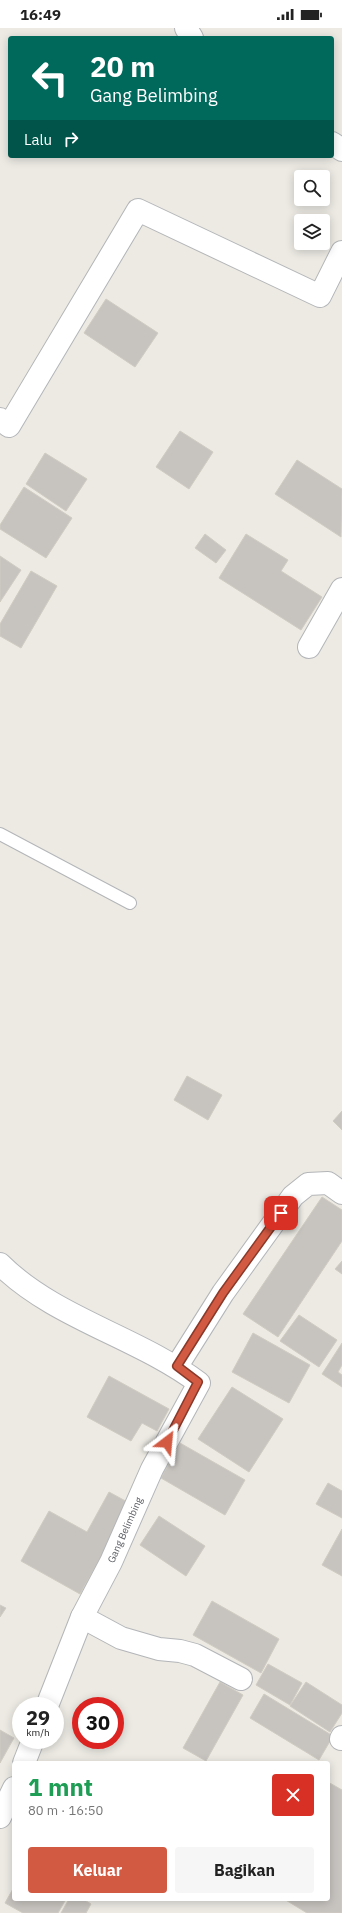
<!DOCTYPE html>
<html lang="id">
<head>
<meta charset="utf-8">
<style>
	:root { --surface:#fff; --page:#f6f6f6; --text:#222; --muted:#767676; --accent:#d25942 }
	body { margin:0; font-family:"IBM Plex Sans",sans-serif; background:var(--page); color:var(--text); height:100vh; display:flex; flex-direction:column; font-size:15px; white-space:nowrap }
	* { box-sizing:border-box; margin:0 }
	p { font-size:13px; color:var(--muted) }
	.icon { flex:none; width:22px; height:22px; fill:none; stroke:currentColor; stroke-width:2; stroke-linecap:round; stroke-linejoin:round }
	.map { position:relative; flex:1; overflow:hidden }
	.details { position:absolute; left:12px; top:1733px; width:318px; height:140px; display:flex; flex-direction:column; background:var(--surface); border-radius:4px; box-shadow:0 2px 10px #0003 }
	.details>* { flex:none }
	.top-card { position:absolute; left:8px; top:8px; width:326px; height:122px; border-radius:4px; box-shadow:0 2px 10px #0003; background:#00695c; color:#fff; overflow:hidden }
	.buttons { position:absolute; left:294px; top:142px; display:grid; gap:8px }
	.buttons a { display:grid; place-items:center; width:36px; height:36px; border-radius:4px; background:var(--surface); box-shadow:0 2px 10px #0003; font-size:20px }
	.speed { position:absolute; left:12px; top:1669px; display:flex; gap:8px; font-size:20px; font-weight:700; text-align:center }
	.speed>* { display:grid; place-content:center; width:52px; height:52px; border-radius:50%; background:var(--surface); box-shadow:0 2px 10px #0003; line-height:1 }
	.speed small { font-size:10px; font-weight:400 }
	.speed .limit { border:6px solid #d22; background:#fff; color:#111 }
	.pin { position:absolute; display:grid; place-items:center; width:34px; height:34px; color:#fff; margin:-17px; border-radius:8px; box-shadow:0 2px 6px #0006 }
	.me { position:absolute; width:44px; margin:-22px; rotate:29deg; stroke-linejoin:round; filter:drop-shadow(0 0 3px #0008) }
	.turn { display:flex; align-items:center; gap:14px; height:84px; padding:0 16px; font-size:18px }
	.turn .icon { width:52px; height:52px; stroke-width:2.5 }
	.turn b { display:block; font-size:28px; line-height:34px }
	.then { display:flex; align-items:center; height:38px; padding:0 16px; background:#0003; gap:8px; font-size:15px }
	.round { display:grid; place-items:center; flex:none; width:42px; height:42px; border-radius:4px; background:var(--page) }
	.summary { display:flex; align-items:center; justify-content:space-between; height:68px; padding:0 16px }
	h1 { font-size:24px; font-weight:700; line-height:30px; color:#1e9e55 }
	.action { display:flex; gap:8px; margin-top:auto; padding:8px 16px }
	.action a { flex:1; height:46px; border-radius:4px; background:var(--accent); color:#fff; font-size:16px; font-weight:700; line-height:46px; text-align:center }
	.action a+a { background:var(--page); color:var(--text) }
	.status { display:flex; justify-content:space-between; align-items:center; height:28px; padding:0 20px; background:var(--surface); direction:ltr }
	.status svg { height:11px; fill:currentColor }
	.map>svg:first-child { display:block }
</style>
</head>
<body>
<div class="status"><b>16:49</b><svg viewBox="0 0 49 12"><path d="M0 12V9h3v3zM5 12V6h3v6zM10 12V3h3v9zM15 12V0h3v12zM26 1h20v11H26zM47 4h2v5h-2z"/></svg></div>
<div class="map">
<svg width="342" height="1885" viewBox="0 0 342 1885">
	<rect width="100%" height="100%" fill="#eceae3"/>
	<g fill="#c7c4c0" stroke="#d0ccc2">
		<path d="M106 271 158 305 135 339 84 305Z"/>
		<path d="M180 403 213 424 189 461 156 439Z"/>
		<path d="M45 425 87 451 66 483 26 456Z"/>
		<path d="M297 432 342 461 341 509 275 466Z"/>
		<path d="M24 459 72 490 46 530 0 501V497Z"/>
		<path d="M205 506 226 522 216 535 195 520Z"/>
		<path d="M246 506 288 532 281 543 322 569 301 602 219 550Z"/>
		<path d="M0 528 21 542 0 574Z"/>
		<path d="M31 543 57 558 21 620 0 608V596Z"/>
		<path d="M187 1048 222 1067 208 1092 174 1072Z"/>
		<path d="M342 1083V1102L333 1093Z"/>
		<path d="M322 1169 342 1182V1213L278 1309 243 1286Z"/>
		<path d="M342 1233V1246L335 1241Z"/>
		<path d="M299 1287 337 1312 319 1339 280 1313Z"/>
		<path d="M253 1305 310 1337 289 1375 232 1344Z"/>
		<path d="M342 1315V1337L338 1344 342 1347V1359L322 1346Z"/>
		<path d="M109 1348 169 1381 157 1403 142 1395 131 1413 87 1389Z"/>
		<path d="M232 1359 283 1391 249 1444 198 1411Z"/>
		<path d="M180 1415 245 1452 225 1487 161 1450Z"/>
		<path d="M328 1455 342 1463V1490L316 1476Z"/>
		<path d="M109 1464 131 1476 80 1566 21 1533 49 1483 87 1504Z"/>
		<path d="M159 1488 205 1518 186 1548 140 1517Z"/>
		<path d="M342 1501V1548L322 1537Z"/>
		<path d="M212 1573 279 1611 261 1645 193 1607Z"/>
		<path d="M0 1577 6 1580 0 1589Z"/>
		<path d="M268 1636 302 1655 290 1677 256 1657Z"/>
		<path d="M220 1654 243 1667 206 1733 183 1720Z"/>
		<path d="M306 1654 342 1677V1685L330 1704 290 1678Z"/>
		<path d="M264 1666 333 1708 319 1732 250 1690Z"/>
		<path d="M0 1702 14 1710 0 1735Z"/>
		<path d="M328 1754 342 1762V1885H307L284 1871H328Z"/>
		<path d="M14 1859V1871H66L58 1885H23L5 1875Z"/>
		<path d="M69 1871H83L91 1876 86 1885H61Z"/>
	</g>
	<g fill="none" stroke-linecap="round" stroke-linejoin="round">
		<defs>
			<path id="lane" d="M0 806 130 875"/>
			<g id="street">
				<path d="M186 0 192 10"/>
				<path d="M332 115 342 122"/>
				<path d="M0 391 9 398 138 182 320 268 342 224"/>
				<path d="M309 619 342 561"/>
				<path d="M0 1236C54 1290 138 1309 199 1355L152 1441 111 1534 82 1589 47 1678"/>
				<path d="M177 1338 223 1265 293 1168 308 1156 328 1155 342 1165"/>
				<path d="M82 1589 121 1610 159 1621 180 1623 195 1627 241 1651"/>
				<path d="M341 1711 342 1709"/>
				<path d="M24 1735 33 1712"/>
				<path d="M0 1789 14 1760"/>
			</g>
		</defs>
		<use href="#lane" stroke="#b3b5b8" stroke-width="14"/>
		<use href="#street" stroke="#b3b5b8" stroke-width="24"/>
		<use href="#lane" stroke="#fff" stroke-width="12"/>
		<use href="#street" stroke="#fff" stroke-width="22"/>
	</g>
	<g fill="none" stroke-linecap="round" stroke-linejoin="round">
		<defs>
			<path id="route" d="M167 1414 198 1354 177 1338 223 1265 281 1185"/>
		</defs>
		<use href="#route" stroke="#883a2b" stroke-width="10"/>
		<use href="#route" stroke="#d25942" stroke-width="7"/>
	</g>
	<g text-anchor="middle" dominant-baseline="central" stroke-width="3" stroke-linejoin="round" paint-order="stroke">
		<g font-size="10" fill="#5b5d62" stroke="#fff">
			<text transform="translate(125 1502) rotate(-66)">Gang Belimbing</text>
		</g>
	</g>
</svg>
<div class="buttons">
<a><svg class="icon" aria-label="search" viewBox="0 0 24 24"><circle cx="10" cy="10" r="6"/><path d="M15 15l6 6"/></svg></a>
<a><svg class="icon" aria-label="layers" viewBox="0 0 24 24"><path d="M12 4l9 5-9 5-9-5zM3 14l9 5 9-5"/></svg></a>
</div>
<div class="speed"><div>29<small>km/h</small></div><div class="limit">30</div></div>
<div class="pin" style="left:281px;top:1185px;background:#d93025"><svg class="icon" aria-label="arrive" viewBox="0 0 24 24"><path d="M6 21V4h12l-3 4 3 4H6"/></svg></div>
<svg class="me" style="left:167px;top:1414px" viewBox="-20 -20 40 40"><path d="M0-17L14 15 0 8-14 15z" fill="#d25942" stroke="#fff" stroke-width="4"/></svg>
<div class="top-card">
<div class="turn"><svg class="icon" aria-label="left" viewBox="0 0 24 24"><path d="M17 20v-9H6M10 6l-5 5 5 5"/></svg><div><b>20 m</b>Gang Belimbing</div></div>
<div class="then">Lalu<svg class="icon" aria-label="right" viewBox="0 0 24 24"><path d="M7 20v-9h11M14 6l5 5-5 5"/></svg></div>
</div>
<section class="details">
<div class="summary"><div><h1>1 mnt</h1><p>80 m · 16:50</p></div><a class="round" style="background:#d93025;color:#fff"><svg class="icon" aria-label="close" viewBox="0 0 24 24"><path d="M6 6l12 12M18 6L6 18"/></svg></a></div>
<div class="action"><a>Keluar</a><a>Bagikan</a></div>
</section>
</div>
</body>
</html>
